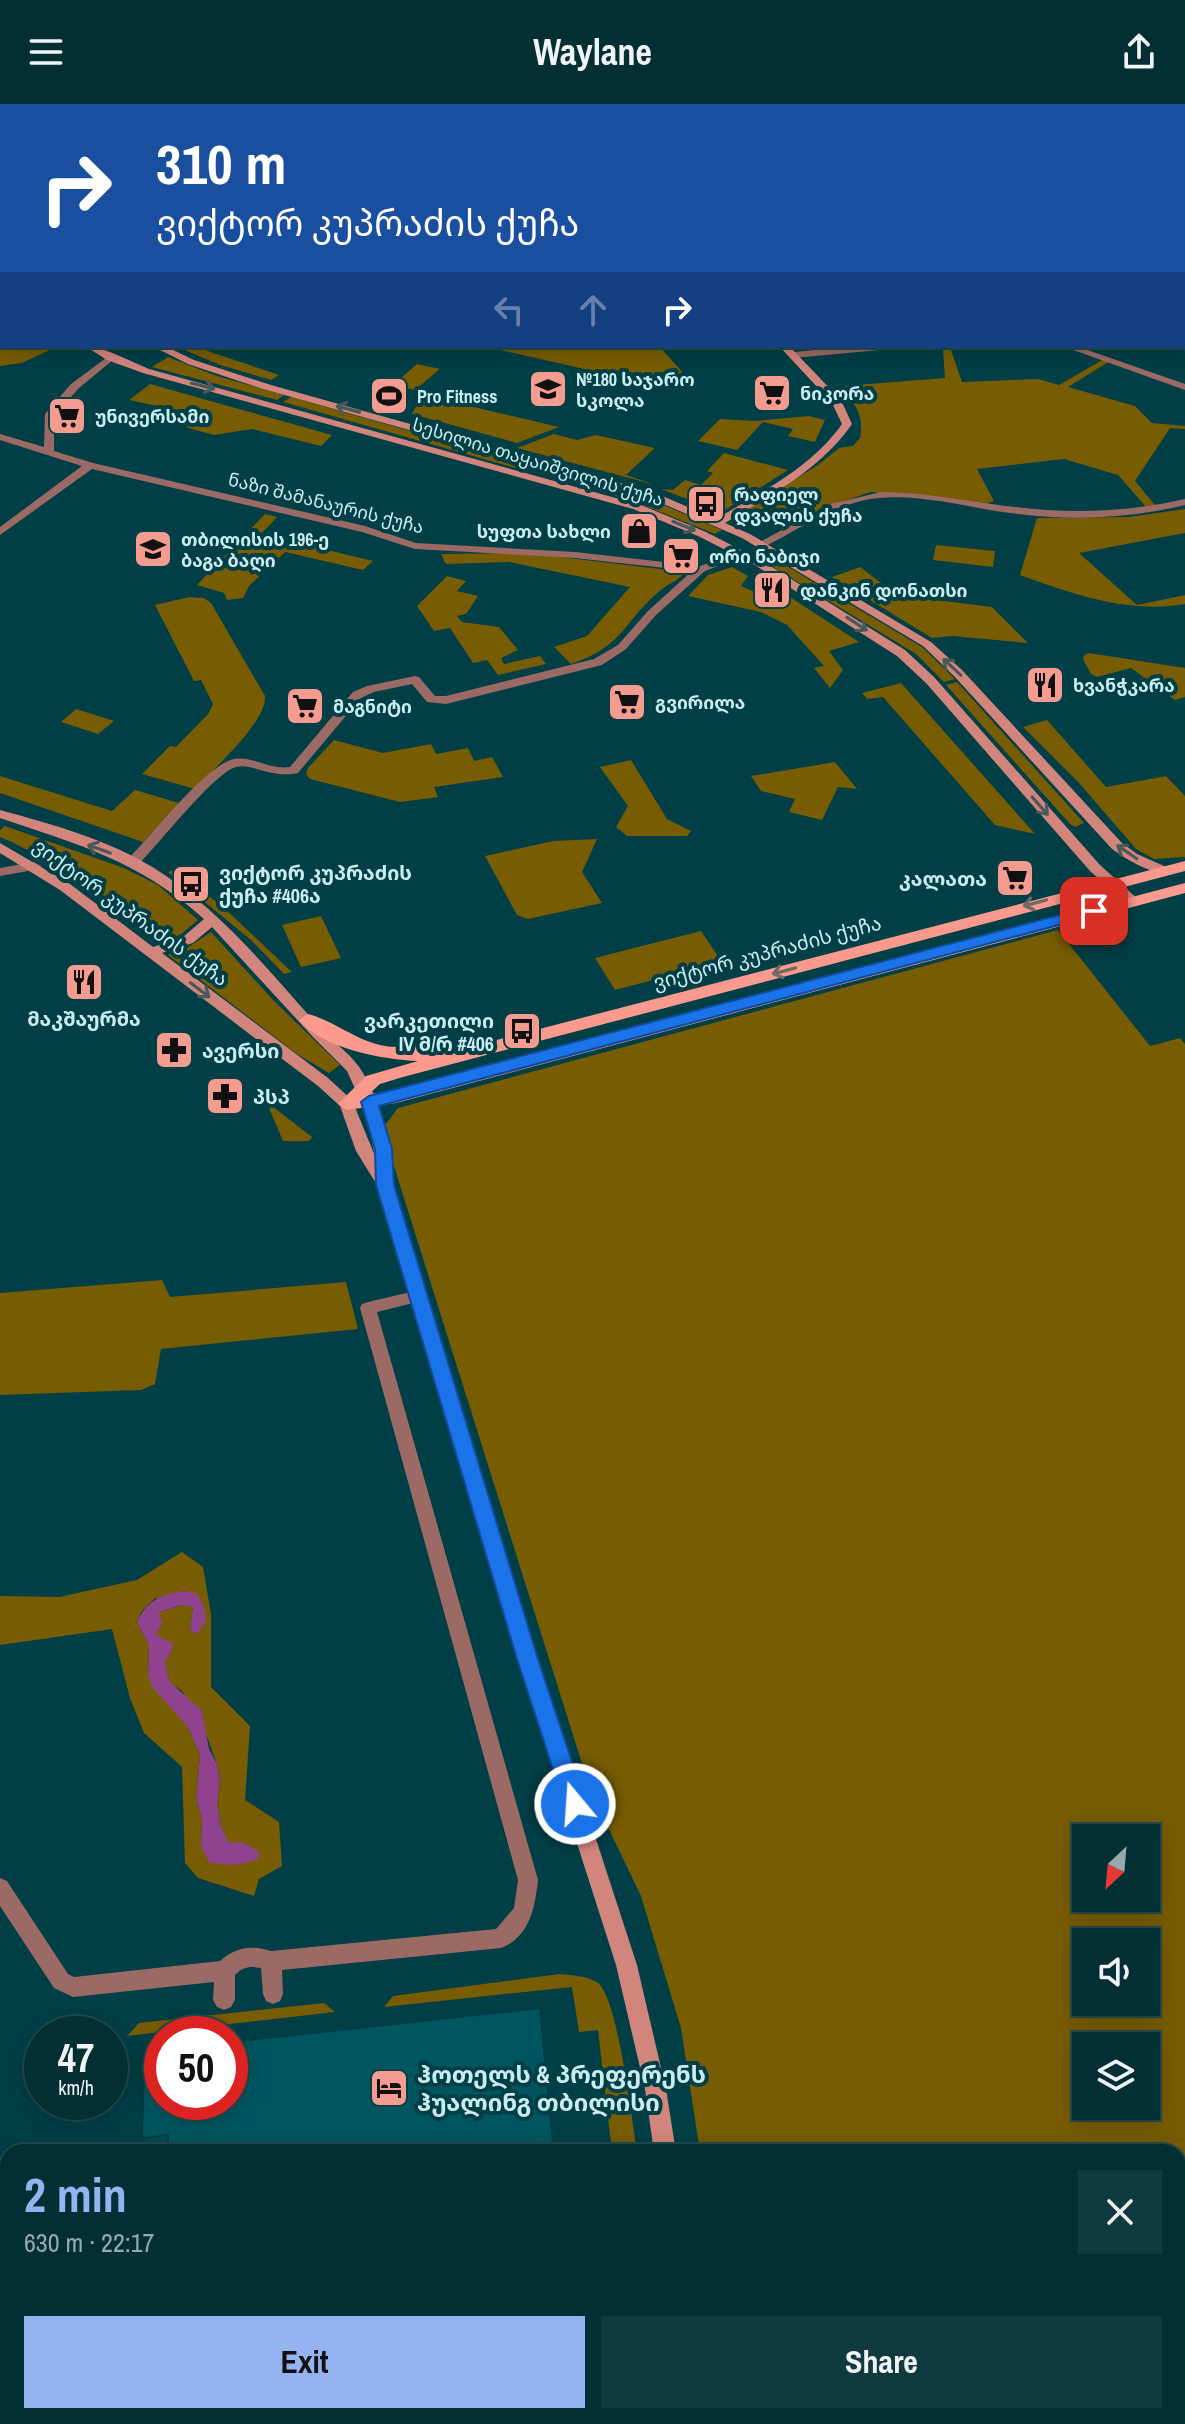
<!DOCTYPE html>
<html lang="en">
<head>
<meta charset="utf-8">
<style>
	:root { --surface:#012f34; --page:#0f3b40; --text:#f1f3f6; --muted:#96a9ac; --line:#234a4f; --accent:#95b2f1 }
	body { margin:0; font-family:"Archivo Narrow","Noto Sans Georgian",sans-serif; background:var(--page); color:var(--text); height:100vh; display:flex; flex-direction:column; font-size:30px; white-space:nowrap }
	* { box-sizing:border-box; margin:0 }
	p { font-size:26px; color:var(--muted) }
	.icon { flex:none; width:44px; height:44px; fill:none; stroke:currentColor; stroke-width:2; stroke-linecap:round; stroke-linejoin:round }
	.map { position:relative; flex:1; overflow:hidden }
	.sheet { position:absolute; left:0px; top:2040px; width:1186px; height:280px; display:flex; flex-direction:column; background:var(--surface); border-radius:24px 24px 0 0; box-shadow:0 4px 20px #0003,0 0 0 2px var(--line) }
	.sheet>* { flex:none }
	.guide { position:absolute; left:0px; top:0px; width:1186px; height:244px; box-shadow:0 4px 20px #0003,0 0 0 2px var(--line); background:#1a4fa0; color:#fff; overflow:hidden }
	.needle { width:52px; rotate:206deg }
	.controls { position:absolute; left:1072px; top:1720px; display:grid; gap:16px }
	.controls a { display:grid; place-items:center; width:88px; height:88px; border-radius:0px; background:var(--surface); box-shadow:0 4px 20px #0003,0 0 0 2px var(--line); font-size:40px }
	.speed { position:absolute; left:24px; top:1912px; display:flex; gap:16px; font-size:40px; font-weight:700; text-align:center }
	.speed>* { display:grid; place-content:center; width:104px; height:104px; border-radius:50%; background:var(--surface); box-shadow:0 4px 20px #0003,0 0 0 2px var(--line); line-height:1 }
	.speed small { font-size:20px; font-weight:400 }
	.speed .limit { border:12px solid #d22; background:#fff; color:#111 }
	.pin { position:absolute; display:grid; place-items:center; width:68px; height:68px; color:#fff; margin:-34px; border-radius:16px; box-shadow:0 4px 12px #0006 }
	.me { position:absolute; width:88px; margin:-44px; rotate:342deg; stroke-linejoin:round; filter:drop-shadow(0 0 6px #0008) }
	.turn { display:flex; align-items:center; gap:28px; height:168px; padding:0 24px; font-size:36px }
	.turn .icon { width:104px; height:104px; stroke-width:2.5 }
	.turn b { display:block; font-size:56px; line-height:68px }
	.lanes { display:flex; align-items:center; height:76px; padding:0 24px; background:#0003; justify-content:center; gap:40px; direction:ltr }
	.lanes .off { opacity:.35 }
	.round { display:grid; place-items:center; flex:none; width:84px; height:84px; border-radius:0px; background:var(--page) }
	.headline { display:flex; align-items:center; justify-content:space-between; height:136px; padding:0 24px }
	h1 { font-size:48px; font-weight:800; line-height:60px; color:var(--accent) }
	.button { display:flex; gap:16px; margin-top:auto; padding:16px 24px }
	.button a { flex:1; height:92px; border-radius:0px; background:var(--accent); color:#111; font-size:32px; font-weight:800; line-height:92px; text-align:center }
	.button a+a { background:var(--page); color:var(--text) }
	header { display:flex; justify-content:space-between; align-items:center; height:104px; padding:0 24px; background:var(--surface); font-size:36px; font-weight:800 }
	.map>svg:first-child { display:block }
</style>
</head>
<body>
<header><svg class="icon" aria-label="menu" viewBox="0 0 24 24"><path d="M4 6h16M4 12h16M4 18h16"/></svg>Waylane<svg class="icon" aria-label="share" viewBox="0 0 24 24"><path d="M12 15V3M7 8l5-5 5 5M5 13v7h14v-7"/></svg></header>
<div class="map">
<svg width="1185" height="2320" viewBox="0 0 1185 2320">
	<rect width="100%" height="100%" fill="#013f46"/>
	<g fill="#785c02" fill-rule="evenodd">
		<path d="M0 236 2 242 56 243 22 259 0 262Z"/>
		<path d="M175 242H193L279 271 271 276 220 261Z"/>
		<path d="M482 242H659L694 281 673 285Z"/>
		<path d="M943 246H951L962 278 1038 275 1059 281 1104 255 1110 257 1068 283 1135 302 1152 319 1185 322V325L1170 324 1135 377 1155 401 1146 403 1118 371 1064 355 977 365 994 397 988 399 871 388 835 400 791 422 748 404 818 361 839 344 853 342 860 334C865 310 853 291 831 283L945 274Z"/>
		<path d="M168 253 217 272 284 291 277 296 152 263Z"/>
		<path d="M417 260 440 265 415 286 393 281Z"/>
		<path d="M150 280 332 331 321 342 252 325 214 331 188 324 180 307 129 296Z"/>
		<path d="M422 291 559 323 517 339 412 310Z"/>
		<path d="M291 293 533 362 532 363 526 367 283 298Z"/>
		<path d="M809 312 825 316 815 338 788 332 793 325 763 318 737 346 698 337 720 315 755 317Z"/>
		<path d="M554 330 577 336 596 331 655 344 626 371 655 381 517 344Z"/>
		<path d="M724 349 788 366 725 406 718 407 661 385 673 386 685 376 701 381 713 369 707 367Z"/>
		<path d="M565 371 654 397 722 426 715 430 643 401 559 374Z"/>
		<path d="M1185 405V429L1079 449 1137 501 1185 491V500C1129 510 1072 490 1020 471L1037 414 1129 413Z"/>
		<path d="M265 410 277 413 261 430 373 457 363 466 285 448 249 482 243 494 227 496 224 489 197 481Z"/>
		<path d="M936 441 995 447 993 463 933 456Z"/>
		<path d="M527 449 685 468C680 476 669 479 661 486 622 518 625 542 571 560L554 543 587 532 630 483 509 458 446 460 441 450Z"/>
		<path d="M773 454 922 543 955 575 944 578 916 550 765 458Z"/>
		<path d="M732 463 748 472 741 482 778 498 790 493 859 538 829 547 843 566 830 584 814 564 824 562 787 521 761 508 688 492 708 471Z"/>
		<path d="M860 463 897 491 992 503 1028 539 952 532 932 534 832 473Z"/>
		<path d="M447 472 466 477 457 487 478 492 466 510 457 512 462 518 499 523 518 546 501 554 504 560 540 552 546 560 498 571 487 556 473 559 450 524 434 527 417 502Z"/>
		<path d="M189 493 204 494 211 499 265 592C267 618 213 665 195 685L142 670 170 642 176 643 209 609 213 600 201 576 194 577 155 501Z"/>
		<path d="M1089 549 1185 564V593L1175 596 1131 564 1097 573 1091 570 1083 555 1084 551Z"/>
		<path d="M957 578 1084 719 1075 723 1070 720 946 581Z"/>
		<path d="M901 579 1035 730 995 721 883 593 867 595 862 589Z"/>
		<path d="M76 605 114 617 98 630 61 618Z"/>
		<path d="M1047 616 1106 683 1166 672 1185 692V753L1154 755 1136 745 1080 680 1023 623Z"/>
		<path d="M334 636 383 649 431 640 436 650 468 644 474 657 492 653 503 673 434 683 438 693 400 698 310 675 306 670 308 664Z"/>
		<path d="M631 656 667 715 691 727 687 732H627L616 723 628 702 600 663Z"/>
		<path d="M835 658 857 685 838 683 822 716 789 708 795 695 761 687 751 672Z"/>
		<path d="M0 672 112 707 135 686 179 699 143 738 0 689Z"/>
		<path d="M5 722 124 764 158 781 198 816 180 831 158 839C109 802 57 756 0 733V726Z"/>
		<path d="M597 735 582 768 602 799 528 815 517 811 485 752 553 737Z"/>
		<path d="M174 766 222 802 292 868 284 870 251 836 168 768Z"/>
		<path d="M321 812 341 854 301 863 282 821Z"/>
		<path d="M1058 826 1150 942 1180 934 1185 940V2055L1178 2056V2048H700L681 1924 641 1792 591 1688 392 1056 385 1021 398 1004ZM1146 1734V1794H1086V1734ZM1146 1838V1898H1086V1838ZM1146 1942V2002H1086V1942Z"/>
		<path d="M701 827 722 858 615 886 595 854Z"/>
		<path d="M211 828 276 899 340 961 329 969 297 950 168 851 187 844Z"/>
		<path d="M272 1002 312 1033 309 1037H283L269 1004Z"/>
		<path d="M162 1176 170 1193 346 1178 358 1225 161 1245 155 1280 141 1286 0 1291V1189Z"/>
		<path d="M182 1448 203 1463 211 1510V1583L250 1622 245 1696 279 1718 282 1762 259 1775 254 1792 198 1774 185 1759 182 1663 144 1629 130 1594 112 1525 0 1541V1492L59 1493 137 1476ZM155 1494 204 1502 197 1530 190 1526 193 1503 183 1501 159 1508 156 1530 168 1550 165 1559 169 1578 182 1587 206 1630 217 1660 220 1675 217 1700 221 1723 229 1740 201 1742 202 1714 196 1695 200 1651 188 1623 148 1570 149 1541 137 1518 142 1507Z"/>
		<path d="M560 1870C572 1871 586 1872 597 1878 618 1892 632 2018 637 2048H612L598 1926 579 1928 572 1883 384 1903 393 1892Z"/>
		<path d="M324 1899 335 1908 127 1932 139 1919Z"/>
		<path d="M1185 2204V2320H747L746 2312H1178V2205Z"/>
		<path d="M343 2312H657L658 2320H281Z"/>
	</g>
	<path fill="#8f438f" d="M185 1487 196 1489 204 1502 206 1518 197 1530 190 1526 193 1503 182 1501 159 1508 162 1520 156 1530 174 1541 165 1559 169 1577 202 1607 209 1645 217 1660 220 1676 217 1700 221 1723 229 1739 241 1738 259 1747 258 1755C240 1762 227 1762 209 1758L201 1742 202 1714 196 1695 200 1651 188 1623 152 1583 148 1570 149 1541 137 1518C147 1496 162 1490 185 1487Z"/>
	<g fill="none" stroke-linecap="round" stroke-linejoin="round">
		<g fill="#9b6a64" fill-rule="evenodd">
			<path d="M663 0 661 2 650 1 651 0Z"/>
			<path d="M900 0H934L932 2Z"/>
			<path d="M859 242H895L890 245 794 254 789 251 794 248Z"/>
			<path d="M959 242H1056L1051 245H964Z"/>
			<path d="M1062 242H1076L1185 280V286Z"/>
			<path d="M110 251 115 254 113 256 79 284 54 312V347L93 359 365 422 416 439 575 448 700 462 743 447 749 450 705 467 656 511 626 545 602 561 446 600 427 598 412 580 374 588 361 594 298 669C272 675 253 659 236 663 215 668 157 742 138 761H128V755C150 733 207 660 234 655 253 652 270 666 290 663L353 588 367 582 415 572 419 573 435 592H446L594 555 618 541 648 507 692 467 575 454 415 445 362 428 92 365 0 431V423L82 362 0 336V330L44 343 45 310 71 280Z"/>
			<path d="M881 388C926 388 970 398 1015 403 1072 410 1129 408 1185 395V401C1127 415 1069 417 1010 409 964 403 911 387 865 396 830 404 797 426 766 442L756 440 831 400Z"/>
			<path d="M34 758 41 762 39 765 0 772V764Z"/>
			<path d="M419 1186 425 1188 427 1192 425 1196 377 1208 538 1776C535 1803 530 1833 501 1844L282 1866 283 1890 280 1897 273 1900 266 1897 263 1890 261 1864C250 1862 243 1863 235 1871V1896L231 1903 224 1906 217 1903 213 1896 214 1878 73 1893 54 1884 0 1802V1774L7 1777 68 1870 74 1873 220 1857C236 1843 251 1841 271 1847L496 1825 514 1804 518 1776 360 1204 362 1200 368 1198Z"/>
			<path d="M688 2312H712L713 2320H689Z"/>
		</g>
		<g fill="#d2857c" fill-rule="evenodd">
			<rect x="0" y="2" width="2" height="5"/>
			<rect x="1184" y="160" width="1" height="6"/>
			<path d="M2 178V184L0 185V179Z"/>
			<path d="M2 190V196L0 197V191Z"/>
			<path d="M85 242C102 242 132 258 149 265L641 401 706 428 761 456 905 546 934 573 1100 761 1140 797 1138 800H1128L1090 767 926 579 897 552 753 460 698 432 633 405 143 269 107 256Z"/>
			<path d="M152 242H165L194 256 271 281 653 388 716 415C761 388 811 364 842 320L832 299 779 242H789L841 296 852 320C820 366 772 390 725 419L750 430 931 538 962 566 1122 739 1137 750 1173 766 1171 769C1151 771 1128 756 1112 745L954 572 923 542 742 434 645 392 263 285 188 260Z"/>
			<path d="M0 706C51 720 109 736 154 764 221 806 269 867 321 925 335 940 353 951 363 969 382 1001 393 1043 392 1080L519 1499 637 1861 666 1985 676 2048H654L645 1985 616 1861 500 1499 377 1081 356 1047 340 1002 318 982 60 786 0 749V739L70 780 153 843 183 833 204 815C139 757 80 741 0 714ZM212 823 313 933 347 967 366 1009 375 1052 352 996 328 974 162 849 193 839Z"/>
			<path d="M1185 2114V2136L1178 2137V2115Z"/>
			<path d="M8 2264V2288L0 2289V2265Z"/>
		</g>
		<path fill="#fc9a8e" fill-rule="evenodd" d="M1185 757V767L403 973 380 980 369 990 396 987 1185 779V789L396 999 347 1006 338 1000 366 972 418 957C384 956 321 944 299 916L308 910C335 917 356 937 385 942 402 945 435 938 447 949Z"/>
	</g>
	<path fill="#004a53" d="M230 1998 168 2038 145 2041 142 2034Z"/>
	<path fill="#005660" stroke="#003c43" stroke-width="2" d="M540 1904 554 2048H168V2031L142 2034 144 1963 162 1962V1998H230V1938Z"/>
	<defs><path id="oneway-shaft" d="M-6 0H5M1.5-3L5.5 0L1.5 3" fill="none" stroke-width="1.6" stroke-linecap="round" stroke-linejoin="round" transform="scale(2)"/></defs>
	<g stroke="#4a5859">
		<use href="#oneway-shaft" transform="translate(203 282) rotate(14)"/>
		<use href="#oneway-shaft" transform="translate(348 305) rotate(-165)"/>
		<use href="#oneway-shaft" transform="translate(684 422) rotate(22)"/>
		<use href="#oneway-shaft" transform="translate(857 520) rotate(33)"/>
		<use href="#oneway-shaft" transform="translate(952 563) rotate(-137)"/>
		<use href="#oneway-shaft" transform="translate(1040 702) rotate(49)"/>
		<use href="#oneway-shaft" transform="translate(99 745) rotate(-160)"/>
		<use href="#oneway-shaft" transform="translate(1127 748) rotate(-146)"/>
		<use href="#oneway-shaft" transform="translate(200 886) rotate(37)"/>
	</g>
	<g stroke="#726866">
		<use href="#oneway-shaft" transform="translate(1035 799) rotate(165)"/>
		<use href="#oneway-shaft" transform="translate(784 867) rotate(165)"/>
	</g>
	<path fill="#1a73e8" stroke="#114b97" stroke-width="2" d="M1094 802 1100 804V810L379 1002 392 1045 394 1081 538 1555 586 1700 583 1708 575 1711 567 1708 517 1555 376 1081 375 1045 361 998 369 992Z"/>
	<defs>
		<symbol id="school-square" viewBox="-11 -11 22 22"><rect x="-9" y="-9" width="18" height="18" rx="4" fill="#f59c91" stroke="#013f46"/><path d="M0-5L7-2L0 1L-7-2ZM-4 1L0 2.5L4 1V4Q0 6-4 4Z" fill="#111"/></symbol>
		<symbol id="supermarket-square" viewBox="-11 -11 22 22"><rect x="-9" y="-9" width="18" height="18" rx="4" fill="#f59c91" stroke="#013f46"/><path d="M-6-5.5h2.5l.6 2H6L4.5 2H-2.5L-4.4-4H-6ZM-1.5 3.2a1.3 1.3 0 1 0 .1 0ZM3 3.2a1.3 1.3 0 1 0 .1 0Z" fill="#111"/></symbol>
		<symbol id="stadium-square" viewBox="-11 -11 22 22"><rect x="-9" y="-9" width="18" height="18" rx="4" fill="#f59c91" stroke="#013f46"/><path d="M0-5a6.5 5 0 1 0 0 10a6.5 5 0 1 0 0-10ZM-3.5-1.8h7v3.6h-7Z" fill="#111"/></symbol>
		<symbol id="bus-square" viewBox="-11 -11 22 22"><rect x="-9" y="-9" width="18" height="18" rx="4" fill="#f59c91" stroke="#013f46"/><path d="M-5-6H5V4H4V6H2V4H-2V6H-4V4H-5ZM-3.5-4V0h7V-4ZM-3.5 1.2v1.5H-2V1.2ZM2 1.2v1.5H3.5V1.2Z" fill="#111"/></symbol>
		<symbol id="shop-square" viewBox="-11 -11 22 22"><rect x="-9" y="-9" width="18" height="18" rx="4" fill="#f59c91" stroke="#013f46"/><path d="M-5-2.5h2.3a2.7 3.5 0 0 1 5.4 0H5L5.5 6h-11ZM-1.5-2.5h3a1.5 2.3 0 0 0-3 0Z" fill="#111"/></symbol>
		<symbol id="restaurant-square" viewBox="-11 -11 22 22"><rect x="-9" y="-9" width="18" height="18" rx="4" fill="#f59c91" stroke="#013f46"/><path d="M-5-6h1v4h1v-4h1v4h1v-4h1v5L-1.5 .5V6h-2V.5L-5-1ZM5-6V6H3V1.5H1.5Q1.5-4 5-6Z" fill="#111"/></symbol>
		<symbol id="pharmacy-square" viewBox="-11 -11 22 22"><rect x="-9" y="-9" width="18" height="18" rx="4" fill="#f59c91" stroke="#013f46"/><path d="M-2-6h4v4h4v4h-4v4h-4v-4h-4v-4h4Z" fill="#111"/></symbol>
		<symbol id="hotel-square" viewBox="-11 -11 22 22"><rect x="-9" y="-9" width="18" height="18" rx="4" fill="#f59c91" stroke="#013f46"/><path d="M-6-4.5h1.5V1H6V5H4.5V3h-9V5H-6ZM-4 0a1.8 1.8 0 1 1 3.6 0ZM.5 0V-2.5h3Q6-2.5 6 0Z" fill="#111"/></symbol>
	</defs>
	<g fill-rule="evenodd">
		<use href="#school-square" x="526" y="263" width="44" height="44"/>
		<use href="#supermarket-square" x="750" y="267" width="44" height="44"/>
		<use href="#stadium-square" x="367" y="270" width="44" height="44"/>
		<use href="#supermarket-square" x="45" y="290" width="44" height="44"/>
		<use href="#bus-square" x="684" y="378" width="44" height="44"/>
		<use href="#shop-square" x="617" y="405" width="44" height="44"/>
		<use href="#school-square" x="131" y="423" width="44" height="44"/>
		<use href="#supermarket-square" x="659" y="430" width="44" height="44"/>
		<use href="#restaurant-square" x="750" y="464" width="44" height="44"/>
		<use href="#restaurant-square" x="1023" y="559" width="44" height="44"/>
		<use href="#supermarket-square" x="605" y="576" width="44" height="44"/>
		<use href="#supermarket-square" x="283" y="580" width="44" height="44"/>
		<use href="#supermarket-square" x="993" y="752" width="44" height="44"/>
		<use href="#bus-square" x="169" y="758" width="44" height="44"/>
		<use href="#restaurant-square" x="62" y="856" width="44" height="44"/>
		<use href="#bus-square" x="500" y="905" width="44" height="44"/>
		<use href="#pharmacy-square" x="152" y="924" width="44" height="44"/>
		<use href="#pharmacy-square" x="203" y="970" width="44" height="44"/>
		<use href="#hotel-square" x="367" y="1962" width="44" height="44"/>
	</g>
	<g text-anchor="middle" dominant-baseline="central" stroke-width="8" stroke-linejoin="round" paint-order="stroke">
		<g font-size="18" font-weight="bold" fill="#caecf1" stroke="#013f46" text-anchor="start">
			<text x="576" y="275">№180 საჯარო<tspan x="576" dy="21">სკოლა</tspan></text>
			<text x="800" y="289">ნიკორა</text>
			<text x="417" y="292">Pro Fitness</text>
			<text x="95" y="312">უნივერსამი</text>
			<text x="734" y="390">რაფიელ<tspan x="734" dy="21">დვალის ქუჩა</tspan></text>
			<text x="611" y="427" text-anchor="end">სუფთა სახლი</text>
			<text x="181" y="435">თბილისის 196-ე<tspan x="181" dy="21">ბაგა ბაღი</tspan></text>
			<text x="709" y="452">ორი ნაბიჯი</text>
			<text x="800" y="486">დანკინ დონათსი</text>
			<text x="1073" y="581">ხვანჭკარა</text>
			<text x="655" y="598">გვირილა</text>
			<text x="333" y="602">მაგნიტი</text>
		</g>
		<g font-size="18" fill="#caecf1" stroke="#013f46">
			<text transform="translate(538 358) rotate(17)">სესილია თაყაიშვილის ქუჩა</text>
			<text transform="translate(326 399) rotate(14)">ნაზი შამანაურის ქუჩა</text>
		</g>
		<g font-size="20" font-weight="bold" fill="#caecf1" stroke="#013f46" text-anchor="start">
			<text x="219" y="768">ვიქტორ კუპრაძის<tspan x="219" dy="23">ქუჩა #406ა</tspan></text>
			<text x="987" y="774" text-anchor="end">კალათა</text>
			<text x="84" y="914" text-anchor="middle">მაკშაურმა</text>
			<text x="494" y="916" text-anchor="end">ვარკეთილი<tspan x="494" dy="23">IV მ/რ #406</tspan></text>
			<text x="202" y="946">ავერსი</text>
			<text x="253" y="992">პსპ</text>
		</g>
		<g font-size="20" fill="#caecf1" stroke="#013f46">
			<text transform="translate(131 808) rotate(36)">ვიქტორ კუპრაძის ქუჩა</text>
			<text transform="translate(767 848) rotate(-15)">ვიქტორ კუპრაძის ქუჩა</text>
		</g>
		<g font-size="24" font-weight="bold" fill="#caecf1" stroke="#013f46" text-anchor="start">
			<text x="417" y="1970">ჰოთელს &amp; პრეფერენს<tspan x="417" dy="28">ჰუალინგ თბილისი</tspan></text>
		</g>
	</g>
</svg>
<div class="controls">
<a><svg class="needle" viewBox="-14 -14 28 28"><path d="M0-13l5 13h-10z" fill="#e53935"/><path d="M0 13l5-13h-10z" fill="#96a9ac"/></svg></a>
<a><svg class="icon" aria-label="sound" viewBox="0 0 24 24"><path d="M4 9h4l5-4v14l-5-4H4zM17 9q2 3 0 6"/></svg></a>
<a><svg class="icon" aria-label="layers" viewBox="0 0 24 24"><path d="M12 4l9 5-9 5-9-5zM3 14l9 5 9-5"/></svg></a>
</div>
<div class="speed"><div>47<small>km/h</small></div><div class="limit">50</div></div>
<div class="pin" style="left:1094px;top:807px;background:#d93025"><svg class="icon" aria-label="arrive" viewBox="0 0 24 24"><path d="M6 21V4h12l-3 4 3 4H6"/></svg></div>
<svg class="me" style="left:575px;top:1700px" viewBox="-20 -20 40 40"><circle r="17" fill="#1a73e8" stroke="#fff" stroke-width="3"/><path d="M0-11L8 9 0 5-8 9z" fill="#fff"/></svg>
<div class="guide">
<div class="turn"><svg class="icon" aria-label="right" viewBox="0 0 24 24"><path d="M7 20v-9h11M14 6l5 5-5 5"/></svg><div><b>310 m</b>ვიქტორ კუპრაძის ქუჩა</div></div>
<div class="lanes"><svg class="icon off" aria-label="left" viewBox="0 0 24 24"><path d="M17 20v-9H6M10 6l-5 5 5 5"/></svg><svg class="icon off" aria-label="ahead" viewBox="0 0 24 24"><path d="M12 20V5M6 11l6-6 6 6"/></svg><svg class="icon" aria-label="right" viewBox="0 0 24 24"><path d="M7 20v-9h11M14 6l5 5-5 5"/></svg></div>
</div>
<section class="sheet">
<div class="headline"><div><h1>2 min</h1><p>630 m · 22:17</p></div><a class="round"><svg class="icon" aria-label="close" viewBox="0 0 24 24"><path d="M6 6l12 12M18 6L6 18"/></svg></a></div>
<div class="button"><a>Exit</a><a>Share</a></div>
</section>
</div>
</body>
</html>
